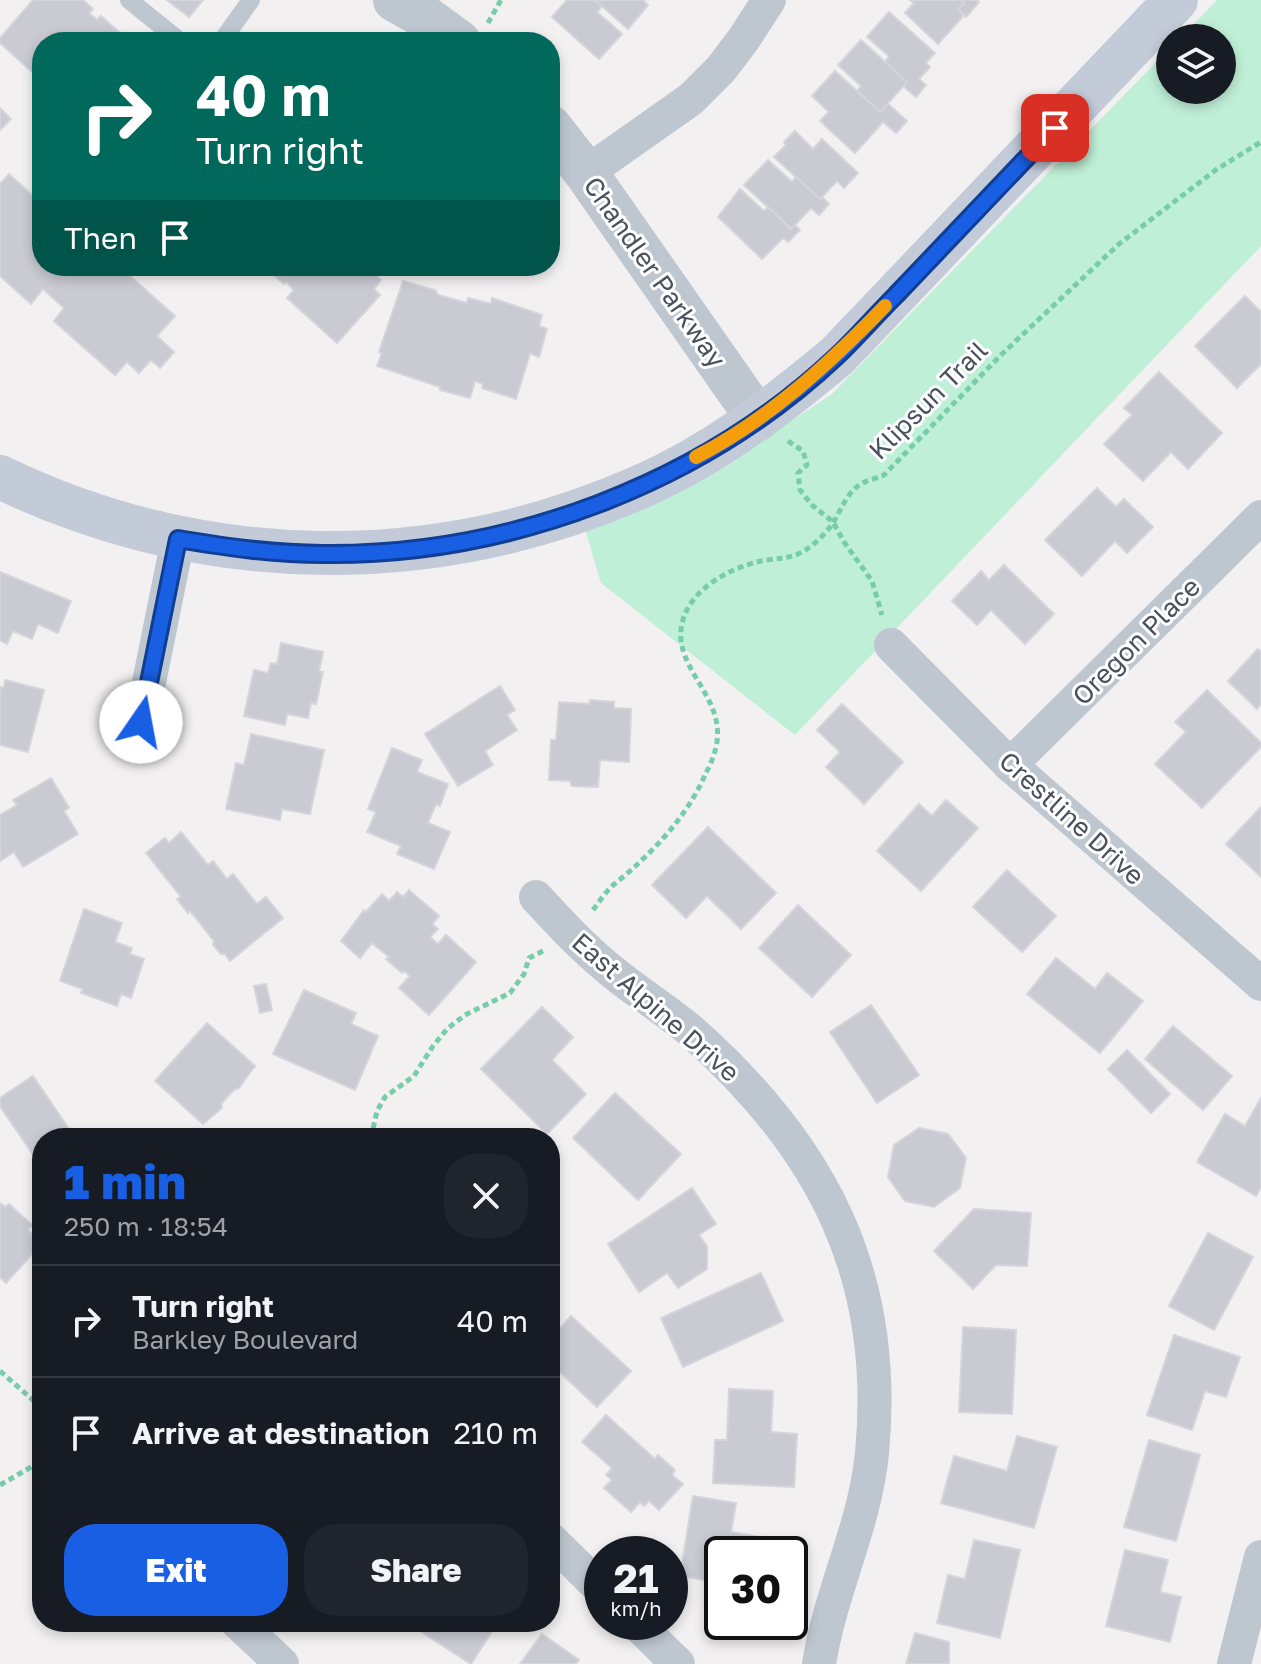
<!DOCTYPE html>
<html lang="en">
<head>
<meta charset="utf-8">
<style>
	:root { --surface:#171b24; --page:#20242c; --text:#f1f3f6; --muted:#9ea1a6; --line:#363941; --accent:#195fe3 }
	body { margin:0; font-family:"Golos Text",sans-serif; background:var(--page); color:var(--text); height:100vh; display:flex; flex-direction:column; font-size:30px; white-space:nowrap }
	* { box-sizing:border-box; margin:0 }
	p { font-size:26px; color:var(--muted) }
	.icon { flex:none; width:44px; height:44px; fill:none; stroke:currentColor; stroke-width:2; stroke-linecap:round; stroke-linejoin:round }
	.map { position:relative; flex:1; overflow:hidden }
	.side { position:absolute; left:32px; top:1128px; width:528px; height:504px; display:flex; flex-direction:column; background:var(--surface); border-radius:32px; box-shadow:0 4px 12px #0003 }
	.side>* { flex:none }
	.hud { position:absolute; left:32px; top:32px; width:528px; height:244px; border-radius:32px; box-shadow:0 4px 12px #0003; background:#00695c; color:#fff; overflow:hidden }
	.tools { position:absolute; left:1156px; top:24px; display:grid; gap:16px }
	.tools a { display:grid; place-items:center; width:80px; height:80px; border-radius:50%; background:var(--surface); box-shadow:0 4px 12px #0003; font-size:40px }
	.speed { position:absolute; left:584px; top:1536px; display:flex; gap:16px; font-size:40px; font-weight:700; text-align:center }
	.speed>* { display:grid; place-content:center; width:104px; height:104px; border-radius:50%; background:var(--surface); box-shadow:0 4px 12px #0003; line-height:1 }
	.speed small { font-size:20px; font-weight:400 }
	.speed .limit { border:4px solid #111; border-radius:12px; background:#fff; color:#111 }
	.pin { position:absolute; display:grid; place-items:center; width:68px; height:68px; color:#fff; margin:-34px; border-radius:16px; box-shadow:0 4px 12px #0006 }
	.me { position:absolute; width:88px; margin:-44px; rotate:12deg; stroke-linejoin:round; filter:drop-shadow(0 0 6px #0008) }
	.turn { display:flex; align-items:center; gap:28px; height:168px; padding:0 32px; font-size:36px }
	.turn .icon { width:104px; height:104px; stroke-width:2.5 }
	.turn b { display:block; font-size:56px; line-height:68px }
	.then { display:flex; align-items:center; height:76px; padding:0 32px; background:#0003; gap:16px; font-size:30px }
	.round { display:grid; place-items:center; flex:none; width:84px; height:84px; border-radius:32px; background:var(--page) }
	.head { display:flex; align-items:center; justify-content:space-between; height:136px; padding:0 32px }
	h1 { font-size:48px; font-weight:800; line-height:60px; color:var(--accent) }
	.cta { display:flex; gap:16px; margin-top:auto; padding:16px 32px }
	.cta a { flex:1; height:92px; border-radius:32px; background:var(--accent); color:#fff; font-size:32px; font-weight:800; line-height:92px; text-align:center }
	.cta a+a { background:var(--page); color:var(--text) }
	ul { padding:0; list-style:none }
	li { display:flex; align-items:center; gap:24px; height:112px; padding:0 32px; border-top:2px solid var(--line) }
	li div { flex:1 }
	li b { display:block; font-size:30px }
	li em { font-style:normal }
	.map>svg:first-child { display:block }
</style>
</head>
<body>
<div class="map">
<svg width="1261" height="1664" viewBox="0 0 1261 1664">
	<rect width="100%" height="100%" fill="#f2f0f0"/>
	<path fill="#bfefd6" d="M1217 0H1261V246L795 735 601 583 585 529 705 478 832 394 1170 48V90H1222V38H1180Z"/>
	<g fill="#cacbd2" stroke="#d4d5db" stroke-width="2">
		<path d="M33 0H83L93 9 89 13 97 20 101 16 130 42H42V81L0 43V38Z"/>
		<path d="M167 0H203L189 17Z"/>
		<path d="M567 0H595L602 6 597 12 622 34 599 59 552 17Z"/>
		<path d="M595 0H643L648 5 628 29Z"/>
		<path d="M910 0H961L964 3 958 9 964 15 938 44 905 13 914 3Z"/>
		<path d="M961 0H976L979 2 966 17 958 9 964 3Z"/>
		<path d="M889 12 935 53 926 63 930 67 919 79 926 85 916 97 903 86 907 82 885 62 889 56 867 37Z"/>
		<path d="M861 40 907 82 880 112 857 91 861 86 838 65Z"/>
		<path d="M835 71 880 112 888 104 907 121 896 133 883 122 855 153 820 121 829 112 812 96Z"/>
		<path d="M0 108 11 119 0 130Z"/>
		<path d="M795 131 813 149 822 139 858 173 844 188 837 181 820 199 774 157 786 145 784 142Z"/>
		<path d="M768 160 792 182 796 177 820 199 822 197 829 204 819 215 811 208 791 229 744 185Z"/>
		<path d="M9 174 42 204V266H119L175 316 157 336 174 352 160 368 151 360 139 373 127 362 115 375 54 321 64 308 43 289 31 304 0 276V184Z"/>
		<path d="M740 189 764 211 768 207 791 229 795 225 800 230 788 242 783 238 762 259 718 217Z"/>
		<path d="M264 266H366L381 280 374 289 380 295 337 343 287 298 294 290 286 282 284 284Z"/>
		<path d="M403 281 435 290 438 295 467 303 468 298 491 304 492 298 542 315 539 326 547 329 539 357 530 353 516 399 482 388 483 384 475 381 470 398 440 390V387L377 366 382 353 379 352Z"/>
		<path d="M1245 296 1261 312V364L1237 388 1195 346Z"/>
		<path d="M1159 372 1222 433 1188 469 1171 452 1143 481 1104 444 1132 415 1124 408Z"/>
		<path d="M1097 488 1116 507 1124 499 1153 527 1127 553 1115 541 1082 576 1045 540Z"/>
		<path d="M1004 565 1054 614 1025 644 991 610 977 625 952 601 981 571 989 580Z"/>
		<path d="M0 572 71 601 58 633 38 624 32 639 13 631 7 644 0 640Z"/>
		<path d="M281 643 323 652 319 672H323L316 704 311 703 308 718 287 714 285 725 244 716 254 670 268 673 271 663 277 664Z"/>
		<path d="M1258 649 1261 652V704L1257 709 1228 681Z"/>
		<path d="M5 680 44 690 28 752 0 745V687L4 688Z"/>
		<path d="M500 686 515 710 507 715 517 730 485 751 493 765 458 786 425 734Z"/>
		<path d="M1207 690 1261 743V747L1202 808 1155 764 1186 732 1175 722Z"/>
		<path d="M590 700 614 702V708L631 709 629 762 600 760 598 786H595L596 787 572 786 570 781 549 780 551 740H556L559 702 589 704Z"/>
		<path d="M842 704 903 762 864 804 826 767 840 752 817 730Z"/>
		<path d="M251 734 324 750 310 814 282 809 280 820 226 809 236 763 244 765Z"/>
		<path d="M392 748 422 760 417 772 448 784 440 806 436 804 428 823 450 832 434 869 397 854 401 846 367 832 376 812 368 809Z"/>
		<path d="M51 778 69 808 64 811 78 834 23 867 14 852 0 861V815L17 805 13 800Z"/>
		<path d="M946 800 978 828 921 891 877 851 919 804 932 816Z"/>
		<path d="M1260 808 1261 809V877L1226 844Z"/>
		<path d="M708 827 776 893 741 929 707 896 686 918 652 885Z"/>
		<path d="M181 832 208 865 213 861 227 879 233 874 257 904 266 897 283 918 230 961 225 954H221L213 945 214 941 190 911 188 913 177 899 181 897 146 853 165 838 169 843Z"/>
		<path d="M1007 870 1056 916 1022 952 973 907Z"/>
		<path d="M409 890 439 916 432 924 438 929 430 937 438 944 446 935 476 962 429 1015 399 988 410 976 404 971 402 973 386 959 389 957 372 943 360 958 341 941 364 910 366 912 382 894 389 901 397 892 403 897Z"/>
		<path d="M798 905 851 955 812 997 759 948Z"/>
		<path d="M84 909 122 923 115 942 132 948 130 954 144 959 131 998 121 994 117 1006 81 993 83 989 60 981Z"/>
		<path d="M1056 958 1095 989 1107 973 1143 1001 1100 1053 1027 994Z"/>
		<path d="M266 984 272 1010 260 1013 254 986Z"/>
		<path d="M304 990 356 1013 351 1024 378 1036 355 1090 273 1054Z"/>
		<path d="M871 1005 919 1075 877 1103 830 1032Z"/>
		<path d="M542 1007 573 1037 552 1060 586 1094 547 1134 481 1069Z"/>
		<path d="M207 1023 255 1066 239 1088 234 1090 221 1104 222 1108 203 1124 155 1081Z"/>
		<path d="M1173 1026 1232 1076 1203 1110 1145 1059Z"/>
		<path d="M1127 1050 1170 1094 1151 1113 1108 1069Z"/>
		<path d="M33 1076 75 1138H42V1168L0 1106V1098Z"/>
		<path d="M615 1093 681 1154 638 1200 573 1138Z"/>
		<path d="M1261 1098V1187L1256 1196 1197 1162 1225 1114 1245 1126Z"/>
		<path d="M919 1128 948 1134 966 1158 960 1188 934 1207 905 1201 888 1177 894 1145Z"/>
		<path d="M692 1188 716 1224 699 1235 707 1246V1269L678 1288 667 1273 639 1292 608 1244Z"/>
		<path d="M0 1203 5 1207 9 1204 32 1225 28 1230 42 1243 6 1283 0 1277Z"/>
		<path d="M974 1209 1031 1213 1027 1266 996 1265 973 1289 934 1251Z"/>
		<path d="M1208 1233 1253 1257 1214 1330 1169 1306Z"/>
		<path d="M761 1273 783 1321 683 1367 661 1318Z"/>
		<path d="M571 1316 631 1371 597 1407 550 1363V1339Z"/>
		<path d="M963 1327 1016 1330 1012 1414 959 1412Z"/>
		<path d="M1174 1335 1240 1357 1226 1397 1205 1391 1192 1430 1147 1415Z"/>
		<path d="M729 1389 773 1391 771 1432 797 1434 794 1487 713 1483 715 1440H727Z"/>
		<path d="M606 1415 655 1459 658 1455 675 1470 672 1475 683 1484 659 1510 649 1501 644 1506 640 1502 631 1512 604 1488 612 1480 606 1475 612 1468 582 1442Z"/>
		<path d="M1017 1436 1057 1447 1034 1528 941 1503 954 1456 1007 1471Z"/>
		<path d="M1149 1440 1200 1455 1176 1541 1124 1527Z"/>
		<path d="M693 1496 736 1503 731 1532 779 1540 777 1554H722V1583L680 1576Z"/>
		<path d="M974 1540 1020 1550 1000 1638 937 1623 948 1575 965 1579Z"/>
		<path d="M1125 1550 1168 1560 1160 1592 1181 1597 1170 1642 1106 1626Z"/>
		<path d="M426 1622H498L471 1664 420 1631Z"/>
		<path d="M915 1633 949 1642V1664H906Z"/>
		<path d="M542 1634 579 1660 576 1664H520Z"/>
	</g>
	<g fill="none" stroke-linecap="round" stroke-linejoin="round">
		<g stroke="#77cdab" stroke-width="5" stroke-dasharray="6 4" stroke-linecap="butt">
			<path d="M488 23 501 0"/>
			<path d="M788 441 803 451 807 465 798 473 800 490 812 505 833 522 844 542 872 581 882 615"/>
			<path d="M593 910C599 902 605 893 612 886 623 877 634 868 644 858 669 834 691 807 705 775 709 767 714 757 716 747 726 703 685 677 681 640 677 596 725 569 761 561 778 558 793 559 807 549 817 542 826 533 833 523 841 510 847 492 861 484 868 480 877 478 884 475L1002 354 1119 244 1217 169 1261 142"/>
			<path d="M371 1138 377 1111 385 1097 414 1076 433 1046 447 1029 465 1015 510 993 524 974 529 958 543 951"/>
			<path d="M0 1371 42 1408"/>
			<path d="M0 1485 33 1466 42 1457"/>
		</g>
		<g stroke="#bec6cf" stroke-width="18">
			<path d="M129 0 181 42"/>
			<path d="M221 42 251 0"/>
		</g>
		<g stroke="#bec6cf" stroke-width="34">
			<path d="M586 173 691 99 721 69 743 40 769 0"/>
			<path d="M891 645 1010 765 1261 984"/>
			<path d="M141 722 178 539"/>
			<path d="M1010 765 1261 517"/>
			<path d="M536 897C559 922 582 947 609 969 635 991 665 1009 691 1031 822 1147 889 1275 872 1453 865 1526 830 1592 819 1664"/>
			<path d="M550 1539 602 1590"/>
			<path d="M237 1622 282 1664"/>
			<path d="M635 1622 678 1664"/>
			<path d="M1234 1664 1261 1557"/>
		</g>
		<g stroke="#bec6cf" stroke-width="44">
			<path d="M395 0 422 15 459 42"/>
			<path d="M550 127 586 173 758 419"/>
		</g>
		<path stroke="#c3cbd9" stroke-width="44" d="M0 477C204 575 433 578 640 487 713 455 776 407 837 356L1176 0"/>
	</g>
	<g fill="none" stroke-linecap="round" stroke-linejoin="round">
		<defs>
			<path id="route" d="M141 722 178 539C226 547 274 554 323 554 509 556 701 484 837 356 857 337 876 315 896 295 949 240 1002 184 1055 128"/>
		</defs>
		<use href="#route" stroke="#103e94" stroke-width="20"/>
		<use href="#route" stroke="#195fe3" stroke-width="14"/>
		<path stroke="#f59e0b" stroke-width="14" d="M696 457C769 419 828 365 885 306"/>
	</g>
	<g text-anchor="middle" dominant-baseline="central" stroke-width="6" stroke-linejoin="round" paint-order="stroke">
		<g font-size="26" fill="#48515d" stroke="#fff">
			<text transform="translate(655 272) rotate(55)">Chandler Parkway</text>
			<text transform="translate(928 400) rotate(-45)">Klipsun Trail</text>
			<text transform="translate(1136 641) rotate(-45)">Oregon Place</text>
			<text transform="translate(1072 818) rotate(42)">Crestline Drive</text>
			<text transform="translate(656 1007) rotate(41)">East Alpine Drive</text>
		</g>
	</g>
</svg>
<div class="tools">
<a><svg class="icon" aria-label="layers" viewBox="0 0 24 24"><path d="M12 4l9 5-9 5-9-5zM3 14l9 5 9-5"/></svg></a>
</div>
<div class="speed"><div>21<small>km/h</small></div><div class="limit">30</div></div>
<div class="pin" style="left:1055px;top:128px;background:#d93025"><svg class="icon" aria-label="arrive" viewBox="0 0 24 24"><path d="M6 21V4h12l-3 4 3 4H6"/></svg></div>
<svg class="me" style="left:141px;top:722px" viewBox="-20 -20 40 40"><circle r="19" fill="#fff"/><path d="M0-13L10 11 0 6-10 11z" fill="#195fe3"/></svg>
<div class="hud">
<div class="turn"><svg class="icon" aria-label="right" viewBox="0 0 24 24"><path d="M7 20v-9h11M14 6l5 5-5 5"/></svg><div><b>40 m</b>Turn right</div></div>
<div class="then">Then<svg class="icon" aria-label="arrive" viewBox="0 0 24 24"><path d="M6 21V4h12l-3 4 3 4H6"/></svg></div>
</div>
<section class="side">
<div class="head"><div><h1>1 min</h1><p>250 m · 18:54</p></div><a class="round"><svg class="icon" aria-label="close" viewBox="0 0 24 24"><path d="M6 6l12 12M18 6L6 18"/></svg></a></div>
<ul>
<li><svg class="icon" aria-label="right" viewBox="0 0 24 24"><path d="M7 20v-9h11M14 6l5 5-5 5"/></svg><div><b>Turn right</b><p>Barkley Boulevard</p></div><em>40 m</em></li>
<li><svg class="icon" aria-label="arrive" viewBox="0 0 24 24"><path d="M6 21V4h12l-3 4 3 4H6"/></svg><div><b>Arrive at destination</b></div><em>210 m</em></li>
</ul>
<div class="cta"><a>Exit</a><a>Share</a></div>
</section>
</div>
</body>
</html>
